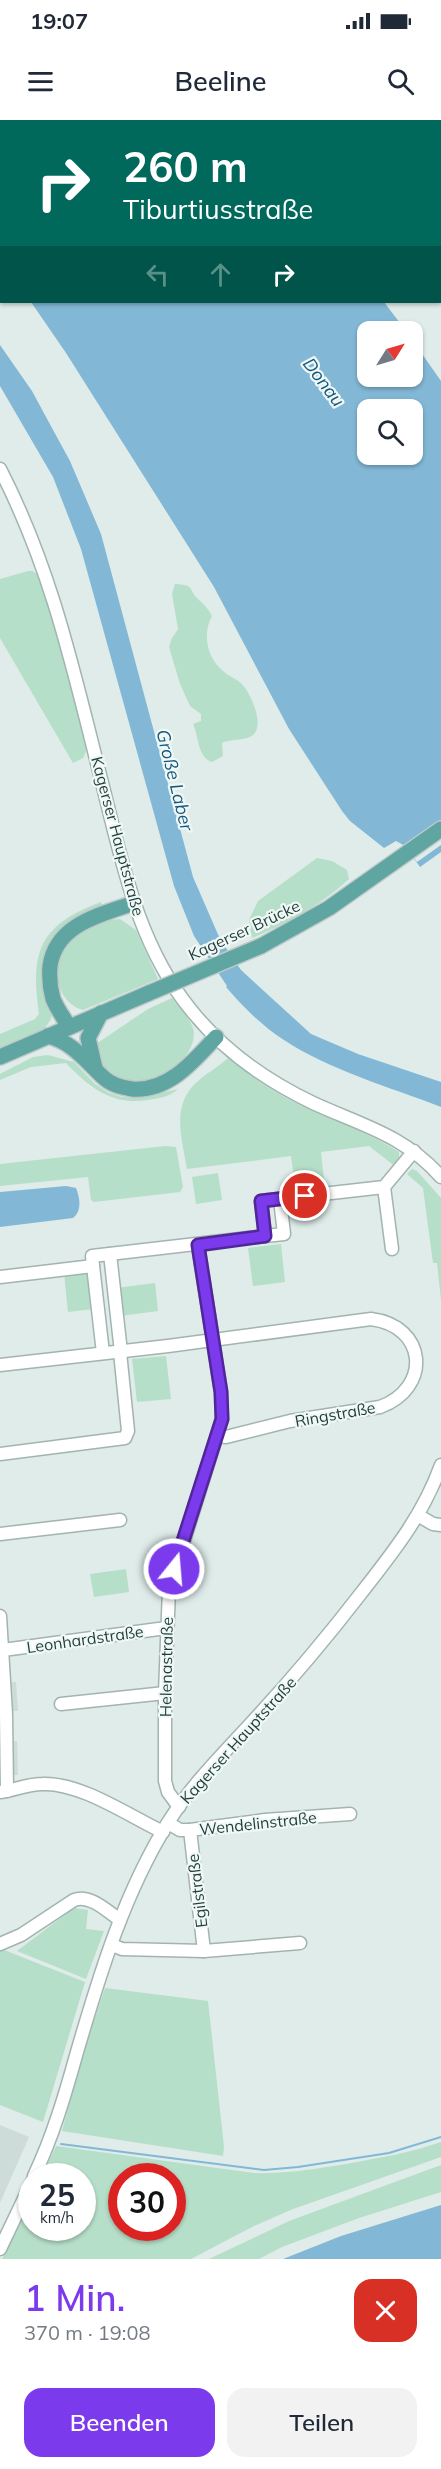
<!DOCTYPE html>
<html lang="de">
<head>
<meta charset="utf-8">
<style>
	:root { --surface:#fff; --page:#f2f2f3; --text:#1f2937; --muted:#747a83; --accent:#7c3aed }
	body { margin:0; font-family:Mulish,sans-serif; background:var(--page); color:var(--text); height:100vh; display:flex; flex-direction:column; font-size:22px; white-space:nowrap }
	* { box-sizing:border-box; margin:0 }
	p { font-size:20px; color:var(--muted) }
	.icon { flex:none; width:33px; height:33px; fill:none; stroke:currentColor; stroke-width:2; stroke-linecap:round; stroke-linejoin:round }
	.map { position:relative; height:2139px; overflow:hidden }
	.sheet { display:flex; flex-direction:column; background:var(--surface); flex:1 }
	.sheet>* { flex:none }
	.guide { position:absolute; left:0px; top:0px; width:441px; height:183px; box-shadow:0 2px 4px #0004; background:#00695c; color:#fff; overflow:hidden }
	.needle { width:39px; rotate:53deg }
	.fabs { position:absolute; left:357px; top:201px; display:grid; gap:12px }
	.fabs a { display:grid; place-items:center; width:66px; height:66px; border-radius:12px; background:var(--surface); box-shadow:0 2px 4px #0004; font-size:30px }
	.speed { position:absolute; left:18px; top:2043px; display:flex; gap:12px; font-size:30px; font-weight:700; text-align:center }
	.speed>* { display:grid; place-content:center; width:78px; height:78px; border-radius:50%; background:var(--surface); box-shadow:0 2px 4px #0004; line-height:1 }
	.speed small { font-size:15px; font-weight:400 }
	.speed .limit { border:9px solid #d22; background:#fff; color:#111 }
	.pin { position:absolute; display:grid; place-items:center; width:51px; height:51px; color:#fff; margin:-26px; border:3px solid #fff; border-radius:50%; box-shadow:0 2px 6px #0007 }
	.me { position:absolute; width:66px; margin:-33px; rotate:17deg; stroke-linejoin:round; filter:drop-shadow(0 0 4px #0008) }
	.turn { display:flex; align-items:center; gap:21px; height:126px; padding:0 24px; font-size:27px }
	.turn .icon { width:78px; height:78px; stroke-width:2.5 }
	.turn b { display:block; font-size:42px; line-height:51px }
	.lanes { display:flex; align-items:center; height:57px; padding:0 24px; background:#0003; justify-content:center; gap:30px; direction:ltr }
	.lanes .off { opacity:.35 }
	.round { display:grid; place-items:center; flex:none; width:63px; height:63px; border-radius:18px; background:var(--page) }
	.overview { display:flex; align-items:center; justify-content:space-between; height:102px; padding:0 24px }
	h1 { font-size:36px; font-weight:600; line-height:45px; color:var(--accent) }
	.cta { display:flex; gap:12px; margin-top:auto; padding:12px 24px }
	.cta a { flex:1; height:69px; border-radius:18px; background:var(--accent); color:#fff; font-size:24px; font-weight:600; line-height:69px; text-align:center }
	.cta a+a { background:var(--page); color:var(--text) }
	.status { display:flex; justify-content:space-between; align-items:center; height:42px; padding:0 30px; background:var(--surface); direction:ltr }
	.status svg { height:16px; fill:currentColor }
	header { display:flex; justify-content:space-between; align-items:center; height:78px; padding:0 24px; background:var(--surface); font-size:27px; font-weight:600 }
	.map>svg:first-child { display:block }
</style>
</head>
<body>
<div class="status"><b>19:07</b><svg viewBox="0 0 49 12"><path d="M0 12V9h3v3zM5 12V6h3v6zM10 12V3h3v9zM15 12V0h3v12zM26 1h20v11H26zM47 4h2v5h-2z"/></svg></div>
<header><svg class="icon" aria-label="menu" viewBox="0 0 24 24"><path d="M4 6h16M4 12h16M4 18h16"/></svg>Beeline<svg class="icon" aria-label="search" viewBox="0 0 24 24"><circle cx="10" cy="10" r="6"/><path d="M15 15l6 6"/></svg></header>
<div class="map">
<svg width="441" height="2139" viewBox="0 0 441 2139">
	<rect width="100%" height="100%" fill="#dfece9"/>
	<g fill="#cddcd8">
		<path d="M11 1562H16L18 1591H13Z"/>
		<path d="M13 1621H17L18 1655H13Z"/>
		<path d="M0 2005 29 2017 0 2083Z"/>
	</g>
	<g fill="#b6dfc9" fill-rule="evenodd">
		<path d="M28 451H33L41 458 53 491 88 627 83 638 73 643 0 518V459Z"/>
		<path d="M175 464C196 465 187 469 199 480 205 486 208 488 212 496 202 514 207 538 223 551 228 556 237 559 242 564 251 574 265 605 253 615 243 622 232 618 222 623L223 636 212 642C197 637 199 616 193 604L201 601V594L190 586 180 564 169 527 172 518 178 509 172 474Z"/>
		<path d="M317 738 332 741 347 750 349 759C321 785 287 803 252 818L249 800 258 781Z"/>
		<path d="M101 782 102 786 61 811 51 899 43 911 0 930V914L35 899 39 894C30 832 39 805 101 782Z"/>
		<path d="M120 799 136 810 158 859 83 890C54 882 50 841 70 821 83 806 102 800 120 799Z"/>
		<path d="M172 878C179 887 189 897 193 908 204 948 107 998 96 924L148 889Z"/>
		<path d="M48 935 74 942 95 964 109 973 122 977 139 978 178 969C169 977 160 978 148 980 112 986 89 967 66 943L31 947 0 960V954L33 937Z"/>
		<path d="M228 938C249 954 270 970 294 982 329 999 366 1011 399 1032V1040L396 1047 369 1026 321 1032 325 1069 296 1073 291 1036 187 1049C182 1018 170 985 198 961 207 953 218 947 228 938Z"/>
		<path d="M165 1026 176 1027 183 1067 180 1072 94 1082 91 1080 88 1057 0 1066V1044Z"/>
		<path d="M412 1049 417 1051 441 1078V1180L437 1143H433L423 1068 407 1054Z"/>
		<path d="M218 1053 222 1080 196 1084 192 1057Z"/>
		<path d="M281 1124 285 1162 253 1166 248 1128Z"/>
		<path d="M87 1151 90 1154 94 1189 68 1192 64 1153Z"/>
		<path d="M155 1163 158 1191 120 1196 116 1168Z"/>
		<path d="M166 1236 171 1279 137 1282 132 1239Z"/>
		<path d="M126 1449 129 1472 94 1477 90 1454Z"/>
		<path d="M74 1788 88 1790 86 1809 104 1811 86 1859 17 1831Z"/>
		<path d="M4 1830 85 1862 43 2002 0 1985V1831Z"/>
		<path d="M105 1868 208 1881 224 2027 223 2036 62 2011 84 1930Z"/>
		<path d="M441 2022V2037L293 2089 254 2106 191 2139H2L31 2078 32 2108H82V2056H42L56 2026 254 2053C285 2054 315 2049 346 2044 378 2038 410 2033 441 2022ZM122 2056H172V2108H122Z"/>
		<path d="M441 2045V2072L359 2098 282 2127 259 2139H209L289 2101Z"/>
	</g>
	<g fill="#82b8d6" fill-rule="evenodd">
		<path d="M0 0H254L255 1 2 2 1 138Z"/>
		<path d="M281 0H401L282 2Z"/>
		<path d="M31 182H384L406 211 368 212V256H412L413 221 441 261V732L420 747 405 726 396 721 384 728 350 701 342 691 289 609 214 467 66 233ZM368 290H412V334H368Z"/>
		<path d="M0 225 32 271 52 308 70 341 101 414 193 757 220 819 241 850 311 914 358 934 441 962V987C390 967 329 950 284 920 262 906 243 887 226 867L227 866 194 816 174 766 81 429 53 357 0 266Z"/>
		<path d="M66 1066 76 1068C80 1078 82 1091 73 1098L0 1107V1072Z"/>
		<path d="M441 2085V2139H283L341 2116Z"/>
	</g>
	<path fill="#dfece9" d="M441 700V725L417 742 405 726Z"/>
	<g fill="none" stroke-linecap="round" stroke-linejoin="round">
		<path stroke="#82b8d6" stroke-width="2" d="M61 2024 264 2050 298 2047 389 2033 441 2017"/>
		<defs>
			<g id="minor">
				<path d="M0 349C51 448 73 548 100 655 121 736 136 823 191 890 223 930 267 961 313 983 361 1005 404 1015 441 1057"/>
				<path d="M384 1067 392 1129"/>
				<path d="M265 1116 284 1114 280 1079"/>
				<path d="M110 1134 121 1232"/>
				<path d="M93 1146 103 1233"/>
				<path d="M0 1157 93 1146 92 1136 265 1116 261 1081 384 1067 414 1031"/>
				<path d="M0 1245 168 1226 371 1199C427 1206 432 1268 380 1287L290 1301 226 1317 217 1316"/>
				<path d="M0 1334 125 1318 128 1311 120 1232"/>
				<path d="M419 1396 433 1404 441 1405"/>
				<path d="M0 1414 120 1400"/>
				<path d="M0 1496 6 1594 7 1671"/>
				<path d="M3 1530 166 1508"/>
				<path d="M61 1584 165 1573"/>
				<path d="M1 1672C15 1670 28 1664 42 1664 80 1662 129 1696 163 1712"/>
				<path d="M179 1687 168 1672 165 1661V1573L169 1469 222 1299 221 1272 198 1125"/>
				<path d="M168 1703 180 1710H190L265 1700 350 1694"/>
				<path d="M190 1710 204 1831"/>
				<path d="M0 1824 21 1815 74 1780C90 1774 107 1791 120 1800"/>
				<path d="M112 1825 122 1829 204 1831 300 1823"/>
				<path d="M34 2056C53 2016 65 1975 77 1932 100 1853 125 1771 169 1701 193 1663 224 1633 254 1600 292 1559 328 1516 362 1472 394 1431 423 1395 441 1345"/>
				<path d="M0 2129 32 2062"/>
			</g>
			<g id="major">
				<path d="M261 826 329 788 441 709"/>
				<path d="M69 907C64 898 57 889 53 879 50 868 49 857 50 846 56 804 100 795 134 783"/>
				<path d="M48 916C72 922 85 940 103 957 111 965 121 967 132 969 168 972 194 941 216 917"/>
				<path d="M0 937 149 873"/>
				<path d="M95 948 88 918 101 893"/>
			</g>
		</defs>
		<use href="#minor" stroke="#a2b4b1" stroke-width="15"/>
		<use href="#major" stroke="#c0c9c8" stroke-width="18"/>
		<use href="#minor" stroke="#fff" stroke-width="12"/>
		<use href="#major" stroke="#5fa5a1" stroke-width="15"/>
		<defs>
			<path id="major-bridge" d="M149 873 261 826"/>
		</defs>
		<use href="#major-bridge" stroke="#c0c9c8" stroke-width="18" stroke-linecap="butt"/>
		<use href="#major-bridge" stroke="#5fa5a1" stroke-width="15"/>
	</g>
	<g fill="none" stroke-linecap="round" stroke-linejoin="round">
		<defs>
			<path id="route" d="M174 1449 222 1299 221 1272 198 1125 265 1116 261 1081 305 1076"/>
		</defs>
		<use href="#route" stroke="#51269a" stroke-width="15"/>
		<use href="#route" stroke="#7c3aed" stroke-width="10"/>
	</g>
	<g text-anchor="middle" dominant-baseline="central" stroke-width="4.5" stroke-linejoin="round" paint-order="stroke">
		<g font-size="16" fill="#1f3d3b" stroke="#f0f8f6">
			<text transform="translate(118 716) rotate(75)">Kagerser Hauptstraße</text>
			<text transform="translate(244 810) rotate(-25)">Kagerser Brücke</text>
			<text transform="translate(335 1294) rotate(-10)">Ringstraße</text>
			<text transform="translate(85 1519) rotate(-8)">Leonhardstraße</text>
			<text transform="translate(166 1547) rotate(-89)">Helenastraße</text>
			<text transform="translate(238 1620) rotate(-48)">Kagerser Hauptstraße</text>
			<text transform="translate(258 1703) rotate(-6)">Wendelinstraße</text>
			<text transform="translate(197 1771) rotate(-97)">Egilstraße</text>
		</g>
		<g font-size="18" font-style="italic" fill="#14577e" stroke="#f0f8f6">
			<text transform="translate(324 262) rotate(53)">Donau</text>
			<text transform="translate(175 660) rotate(76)">Große Laber</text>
		</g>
	</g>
</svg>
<div class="fabs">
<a><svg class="needle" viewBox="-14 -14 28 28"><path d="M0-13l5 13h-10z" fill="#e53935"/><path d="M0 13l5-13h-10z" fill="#747a83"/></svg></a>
<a><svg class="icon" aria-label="search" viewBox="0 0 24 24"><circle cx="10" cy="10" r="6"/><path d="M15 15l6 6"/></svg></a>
</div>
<div class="speed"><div>25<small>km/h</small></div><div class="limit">30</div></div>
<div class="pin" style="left:305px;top:1076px;background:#d93025"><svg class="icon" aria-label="arrive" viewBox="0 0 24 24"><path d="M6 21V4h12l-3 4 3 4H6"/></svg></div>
<svg class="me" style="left:174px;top:1449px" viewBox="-20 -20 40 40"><circle r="17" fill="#7c3aed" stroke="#fff" stroke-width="3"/><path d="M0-11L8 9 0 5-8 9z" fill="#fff"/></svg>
<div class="guide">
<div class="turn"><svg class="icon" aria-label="right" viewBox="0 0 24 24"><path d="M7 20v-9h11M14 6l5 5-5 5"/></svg><div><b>260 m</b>Tiburtiusstraße</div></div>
<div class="lanes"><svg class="icon off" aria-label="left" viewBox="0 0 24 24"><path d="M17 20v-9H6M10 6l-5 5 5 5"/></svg><svg class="icon off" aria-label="ahead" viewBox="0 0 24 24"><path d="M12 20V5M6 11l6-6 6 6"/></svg><svg class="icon" aria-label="right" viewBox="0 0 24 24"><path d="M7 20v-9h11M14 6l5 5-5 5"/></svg></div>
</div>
</div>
<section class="sheet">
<div class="overview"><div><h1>1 Min.</h1><p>370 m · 19:08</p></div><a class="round" style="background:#d93025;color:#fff"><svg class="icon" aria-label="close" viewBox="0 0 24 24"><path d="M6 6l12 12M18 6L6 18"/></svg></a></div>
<div class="cta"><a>Beenden</a><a>Teilen</a></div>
</section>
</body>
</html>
